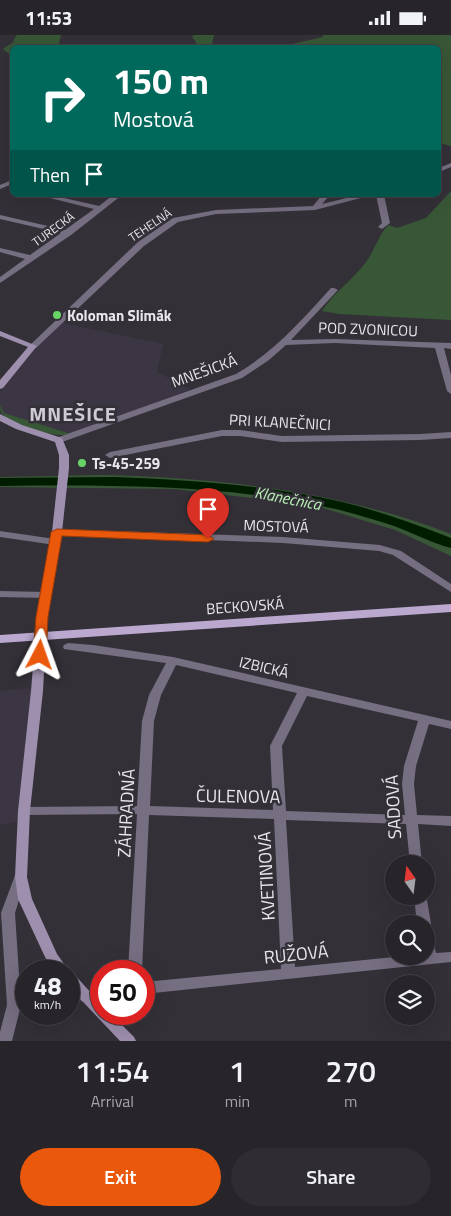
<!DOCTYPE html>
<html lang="en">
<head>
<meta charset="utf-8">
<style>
	:root { --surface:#27242a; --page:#2f2c32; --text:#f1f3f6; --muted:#a4a4a8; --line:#434147; --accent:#ea580c }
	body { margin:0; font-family:"Titillium Web",sans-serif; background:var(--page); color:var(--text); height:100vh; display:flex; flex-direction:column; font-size:19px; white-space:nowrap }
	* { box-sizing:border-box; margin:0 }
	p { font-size:16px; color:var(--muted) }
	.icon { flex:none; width:28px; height:28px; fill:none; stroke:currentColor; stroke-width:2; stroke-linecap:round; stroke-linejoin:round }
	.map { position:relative; height:1006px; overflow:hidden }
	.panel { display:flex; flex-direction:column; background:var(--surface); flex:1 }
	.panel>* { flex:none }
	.guide { position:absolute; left:10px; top:10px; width:431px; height:152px; border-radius:8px; box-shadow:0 5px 20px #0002,0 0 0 1px var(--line); background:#00695c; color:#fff; overflow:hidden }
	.needle { width:32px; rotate:346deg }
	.buttons { position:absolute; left:385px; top:820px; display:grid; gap:10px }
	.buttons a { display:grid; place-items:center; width:50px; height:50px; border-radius:50%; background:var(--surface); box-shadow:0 5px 20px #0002,0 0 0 1px var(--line); font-size:25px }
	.speed { position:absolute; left:15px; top:925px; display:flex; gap:10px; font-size:25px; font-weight:700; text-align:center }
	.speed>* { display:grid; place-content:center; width:65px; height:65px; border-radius:50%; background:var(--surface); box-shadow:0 5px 20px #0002,0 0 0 1px var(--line); line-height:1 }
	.speed small { font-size:12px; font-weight:400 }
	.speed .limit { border:8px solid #d22; background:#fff; color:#111 }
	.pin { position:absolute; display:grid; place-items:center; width:42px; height:42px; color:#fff; margin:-51px -21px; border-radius:50% 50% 50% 0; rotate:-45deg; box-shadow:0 0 5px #0007 }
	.pin .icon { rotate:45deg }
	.me { position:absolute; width:55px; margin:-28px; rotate:4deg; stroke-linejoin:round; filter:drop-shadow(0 0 4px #0008) }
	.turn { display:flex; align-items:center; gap:18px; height:105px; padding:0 20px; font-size:22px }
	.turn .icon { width:65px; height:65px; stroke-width:2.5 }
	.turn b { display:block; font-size:35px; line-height:42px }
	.then { display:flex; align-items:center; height:48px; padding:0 20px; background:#0003; gap:10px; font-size:19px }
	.eta { display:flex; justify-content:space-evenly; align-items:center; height:85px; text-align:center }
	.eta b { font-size:30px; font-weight:600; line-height:35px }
	.action { display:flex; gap:10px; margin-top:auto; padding:10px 20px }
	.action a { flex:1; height:58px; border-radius:30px; background:var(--accent); color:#fff; font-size:20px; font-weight:600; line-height:58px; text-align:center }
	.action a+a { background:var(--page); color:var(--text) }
	.status { display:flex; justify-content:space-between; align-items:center; height:35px; padding:0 25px; background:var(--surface); direction:ltr }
	.status svg { height:14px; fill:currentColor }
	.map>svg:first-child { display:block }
</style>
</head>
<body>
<div class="status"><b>11:53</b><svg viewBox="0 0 49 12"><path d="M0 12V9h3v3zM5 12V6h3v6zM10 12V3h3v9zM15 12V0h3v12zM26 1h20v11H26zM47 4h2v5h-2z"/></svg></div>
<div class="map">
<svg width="451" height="1006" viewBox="0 0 451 1006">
	<rect width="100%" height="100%" fill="#343038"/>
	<g fill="#3c3644">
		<path d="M63 288 163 309 157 337 190 354 128 380 71 399 4 378 0 370V357L35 312Z"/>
		<path d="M32 653 17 787 0 790V656Z"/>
	</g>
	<g fill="#385736">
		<path d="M17 0H61L59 8 63 12H12V21L3 14 15 6H13Z"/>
		<path d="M194 0H214L211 12H196V7L192 2Z"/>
		<path d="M323 0H451V111L439 108V12H288V10L323 2Z"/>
		<path d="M451 156V285L339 279 322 276C334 257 353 245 366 227 375 215 378 201 388 190L397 193 426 183Z"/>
		<path d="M0 370 4 378 71 399C58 404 13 391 4 381 0 377 0 374 0 370Z"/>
		<path d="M102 440C220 443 340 456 451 499V521L395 495 313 470 174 454 0 452V442Z"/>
	</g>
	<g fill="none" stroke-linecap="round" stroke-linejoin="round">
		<path fill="#001d00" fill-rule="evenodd" d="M115 442C191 445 267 450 342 467 380 476 415 489 451 503V513C432 508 413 498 394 491 377 485 358 480 340 475 229 449 113 450 0 451V443Z"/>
		<g fill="#766e81" fill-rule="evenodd">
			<path d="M451 128V132L439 137V133Z"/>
			<path d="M12 145V149L0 154V150Z"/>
			<path d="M38 160H51L99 171 113 160H122L71 200 0 248V242L25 224 0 217V213L30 220 61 198 0 184V180L65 195 94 174Z"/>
			<path d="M322 160H330L322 169 359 160H372L315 175 216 179 178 187 144 211 36 313 33 314 29 311 138 207 173 183 216 175 313 171Z"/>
			<path d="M376 160H384L390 188 382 194 378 192 382 188Z"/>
			<path d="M331 253H334L338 255 291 305 335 304 451 308V314L444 313 451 340V359L447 356 435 313 335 308 286 310 269 325 242 343 62 407H56L54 405 56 403 236 339C274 317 302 285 331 253Z"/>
			<path d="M222 395H240L282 401 420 399 451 397V403L420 405 282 407 240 401H222L110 423 105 420 110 417Z"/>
			<path d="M57 494 283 502 380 510 401 516 451 549V557L393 520 379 516 283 508 53 499 52 497Z"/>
			<path d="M0 496 55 504 60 507 55 510 0 502Z"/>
			<path d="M0 556 47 557 52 560 47 563 0 562Z"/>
			<path d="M68 608 93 610 173 622 451 686V694L429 689 416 731 414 749 417 780 451 781V791L418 789 422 829H410L406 789 286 785 295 932 404 921H426V898L431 899 436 918 451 917V927L144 959V947L281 934 274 784 149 780 142 936H128L137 779 24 780 20 779 18 776 20 773 24 772 137 771 142 686 149 660 166 628 64 614 63 612 64 610ZM176 630 297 658 270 711 273 775 150 771 154 686 161 660ZM307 661 418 686 404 731 402 749 405 780 286 776 282 711Z"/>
			<path d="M20 838 25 840 26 843 15 878 21 970 12 1006H0V997L7 970 1 878 14 843 15 840Z"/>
			<path d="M426 859 431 889 426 894V889H417L414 861H426Z"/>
			<path d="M101 952V964L86 968 81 966 79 962 81 958Z"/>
		</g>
		<g fill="#9d8fad" fill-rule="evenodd">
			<path d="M0 296 37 311 3 353 0 354V345L28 312 0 301Z"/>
			<path d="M0 379 22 390 62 403 69 420V433L62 497 47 582 43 656 30 776 27 842 32 864 57 919 69 936H55L45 922 18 864 15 842 18 776 31 656 37 582 52 497 59 433V420L55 407 16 394 0 386Z"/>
			<path d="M69 937 74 939 101 969V979H111L134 1002 136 1006H120L69 952Z"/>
		</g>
		<path fill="#baa8cf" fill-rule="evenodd" d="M451 569V577L0 608V600Z"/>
	</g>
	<path fill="#ea580c" stroke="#983908" d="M57 494 208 500 214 504 208 507 62 501 48 582 46 620 40 624 33 620 36 582 51 497Z"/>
	<g fill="#68d465" stroke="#343038" stroke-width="2">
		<circle cx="57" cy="280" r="5"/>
		<circle cx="82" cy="428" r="5"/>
	</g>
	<g text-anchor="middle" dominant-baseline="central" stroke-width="5" stroke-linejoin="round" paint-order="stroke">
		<g font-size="12" fill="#e9e7ec" stroke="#343038">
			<text transform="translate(150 190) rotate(-34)">TEHELNÁ</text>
			<text transform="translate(53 194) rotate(-36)">TURECKÁ</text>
		</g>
		<g font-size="15" font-weight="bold" fill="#e9e7ec" stroke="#343038" text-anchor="start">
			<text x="67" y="280">Koloman Slimák</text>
			<text x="92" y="428">Ts-45-259</text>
		</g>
		<g font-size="15" fill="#e9e7ec" stroke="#343038">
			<text transform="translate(368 294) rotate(2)">POD ZVONICOU</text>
			<text transform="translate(204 336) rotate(-20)">MNEŠICKÁ</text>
			<text transform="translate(280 387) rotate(3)">PRI KLANEČNICI</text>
			<text transform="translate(276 491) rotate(2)">MOSTOVÁ</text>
			<text transform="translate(245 571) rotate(-4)">BECKOVSKÁ</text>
			<text transform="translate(264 632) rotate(13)">IZBICKÁ</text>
		</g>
		<g font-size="16" font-style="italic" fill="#b9f1b5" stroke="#343038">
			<text transform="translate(288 463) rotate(11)">Klanečnica</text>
		</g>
		<g font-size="18" fill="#e9e7ec" stroke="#343038">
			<text transform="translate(238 761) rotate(1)">ČULENOVA</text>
			<text transform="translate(393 772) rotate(-93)">SADOVÁ</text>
			<text transform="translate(126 778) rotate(-87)">ZÁHRADNÁ</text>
			<text transform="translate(266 841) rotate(-93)">KVETINOVÁ</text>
			<text transform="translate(296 919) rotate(-6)">RUŽOVÁ</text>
		</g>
		<g font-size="20" font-weight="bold" letter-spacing="1" fill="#cfcbd4" stroke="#343038">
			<text x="73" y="378">MNEŠICE</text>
		</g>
	</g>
</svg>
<div class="buttons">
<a><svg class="needle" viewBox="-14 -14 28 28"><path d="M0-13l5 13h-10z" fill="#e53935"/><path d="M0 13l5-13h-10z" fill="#a4a4a8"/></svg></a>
<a><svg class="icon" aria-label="search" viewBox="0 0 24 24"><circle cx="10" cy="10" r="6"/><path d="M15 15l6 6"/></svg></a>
<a><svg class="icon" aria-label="layers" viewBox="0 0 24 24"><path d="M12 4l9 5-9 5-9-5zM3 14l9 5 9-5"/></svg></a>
</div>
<div class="speed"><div>48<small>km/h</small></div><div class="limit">50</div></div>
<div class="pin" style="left:208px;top:504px;background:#d93025"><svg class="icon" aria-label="arrive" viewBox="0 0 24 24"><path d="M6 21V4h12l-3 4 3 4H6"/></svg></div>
<svg class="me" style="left:40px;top:620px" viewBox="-20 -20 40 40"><path d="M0-17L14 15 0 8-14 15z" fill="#ea580c" stroke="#fff" stroke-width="4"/></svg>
<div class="guide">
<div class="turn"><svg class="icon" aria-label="right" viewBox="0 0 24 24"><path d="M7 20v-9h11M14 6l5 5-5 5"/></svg><div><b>150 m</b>Mostová</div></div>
<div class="then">Then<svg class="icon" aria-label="arrive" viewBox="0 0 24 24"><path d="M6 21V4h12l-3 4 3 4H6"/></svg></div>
</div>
</div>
<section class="panel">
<div class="eta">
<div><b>11:54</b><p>Arrival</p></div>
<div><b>1</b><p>min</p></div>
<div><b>270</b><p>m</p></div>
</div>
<div class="action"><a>Exit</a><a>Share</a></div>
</section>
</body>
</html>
